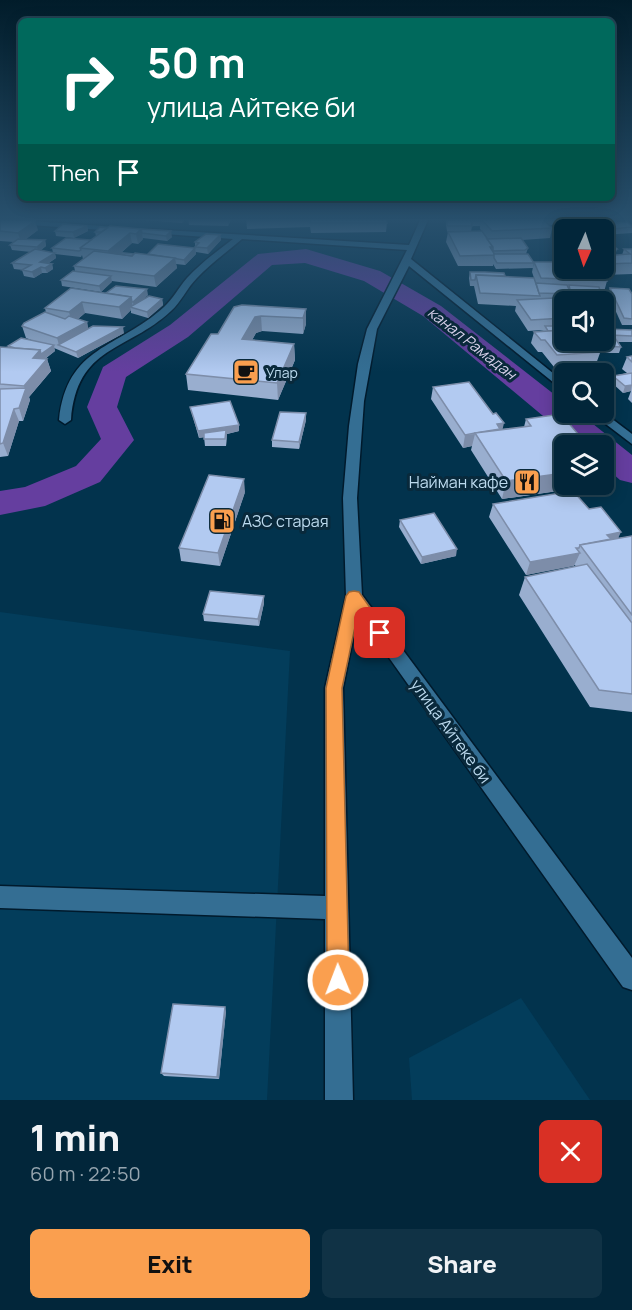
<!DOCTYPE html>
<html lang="en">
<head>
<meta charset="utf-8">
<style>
	:root { --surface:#02263a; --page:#103245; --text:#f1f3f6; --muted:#96a5af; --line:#234354; --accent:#fa9f4f }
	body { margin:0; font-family:Manrope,sans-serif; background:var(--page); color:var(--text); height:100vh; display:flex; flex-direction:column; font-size:22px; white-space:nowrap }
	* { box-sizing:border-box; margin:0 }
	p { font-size:20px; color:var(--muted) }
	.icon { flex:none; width:33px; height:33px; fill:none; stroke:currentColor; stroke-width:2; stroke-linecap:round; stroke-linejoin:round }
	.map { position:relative; height:1100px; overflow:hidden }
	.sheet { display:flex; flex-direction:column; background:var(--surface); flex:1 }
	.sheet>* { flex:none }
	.banner { position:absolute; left:18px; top:18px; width:597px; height:183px; border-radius:9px; box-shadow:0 3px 15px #0003,0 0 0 2px var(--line); background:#00695c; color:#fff; overflow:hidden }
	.needle { width:39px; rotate:183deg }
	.buttons { position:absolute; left:554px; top:219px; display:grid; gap:12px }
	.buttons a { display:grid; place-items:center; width:60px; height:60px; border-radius:9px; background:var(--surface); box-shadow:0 3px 15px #0003,0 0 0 2px var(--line); font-size:30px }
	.pin { position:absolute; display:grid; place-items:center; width:51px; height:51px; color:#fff; margin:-26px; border-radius:12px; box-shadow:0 3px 9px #0006 }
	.me { position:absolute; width:66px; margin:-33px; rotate:359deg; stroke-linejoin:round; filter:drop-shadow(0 0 4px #0008) }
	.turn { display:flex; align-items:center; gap:21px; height:126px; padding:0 30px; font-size:27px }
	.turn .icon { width:78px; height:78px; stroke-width:2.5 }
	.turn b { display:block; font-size:42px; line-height:51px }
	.then { display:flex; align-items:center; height:57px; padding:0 30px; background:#0003; gap:12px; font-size:22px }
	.round { display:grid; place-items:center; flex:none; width:63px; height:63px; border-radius:9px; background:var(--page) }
	.overview { display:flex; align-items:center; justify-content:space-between; height:102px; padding:0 30px }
	h1 { font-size:36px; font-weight:800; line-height:45px }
	.cta { display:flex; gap:12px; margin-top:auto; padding:12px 30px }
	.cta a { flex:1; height:69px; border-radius:9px; background:var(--accent); color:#111; font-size:24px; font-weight:800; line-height:69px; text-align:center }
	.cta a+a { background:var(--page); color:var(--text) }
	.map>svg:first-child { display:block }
</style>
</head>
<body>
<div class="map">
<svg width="632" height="1100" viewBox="0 0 632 1100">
	<rect width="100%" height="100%" fill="#02334d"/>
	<g fill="#033d5b">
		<path d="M0 612 290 651 267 1100H0Z"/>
		<path d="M521 998 590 1100H412L409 1058Z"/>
	</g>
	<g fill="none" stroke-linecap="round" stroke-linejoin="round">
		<path fill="#653e9f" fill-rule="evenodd" d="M306 249 380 271 441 306 564 402V412H578L632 455V483L620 480 603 465V446H579L423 316 364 281 305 263 272 265 188 337 126 377 117 407 134 440 100 482 45 506 0 515V491L25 487 76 466 101 439 87 407 103 367 170 325 258 254Z"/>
		<defs>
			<g id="minor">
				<path d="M421 218H429L411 259 564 382V391L409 266 377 329 364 401 357 498 362 595 632 958V990L623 987 358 614 343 688 353 1100H325V919L0 908V886L325 896V688L346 596 343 498 349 426 358 364 367 329 407 250 242 239C227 252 210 264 197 278 187 288 181 302 171 311 127 352 77 345 71 420L65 424 59 420C67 345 118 349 164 307 173 299 179 287 187 278 201 263 217 251 233 239L151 233 147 231 148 229 409 245Z"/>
				<path d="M0 219 118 227 122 229 118 231 0 223Z"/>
				<path d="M590 412H603L632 434V444Z"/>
			</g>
		</defs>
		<use href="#minor" stroke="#001a2c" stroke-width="3"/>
		<use href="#minor" fill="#346e93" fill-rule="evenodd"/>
	</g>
	<g fill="#99aecf" fill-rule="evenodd">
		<path d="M0 218 38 230 26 239 45 240 46 246 41 250 53 253 52 248 91 240 96 236 95 232 100 227 172 237 167 241 143 238V239L138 244 132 243 121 253 133 254H148L195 248V242L220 235 221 240 208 254 196 252V254L185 265 176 264 177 268 156 287 112 281 101 292 62 286 61 280 75 271 74 266 83 259 82 255 81 257 55 254 56 258 49 263 52 264 53 269 47 273H42L34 278 24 276 22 270H23L14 269 12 263 31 252 12 250 10 245 14 242 0 241Z"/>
		<path d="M120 218H139L136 220 120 219Z"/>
		<path d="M144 218H186L182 223 144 220Z"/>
		<path d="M188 218H232L228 226 189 225Z"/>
		<path d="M246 218H386L387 223 386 232 311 233 310 227 247 229Z"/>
		<path d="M450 218H489V219L585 218 583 223 549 225 552 228 550 238 522 240 528 248 526 254 534 263 533 268 496 269 493 264V266H458L446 242 448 232H469L447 231 446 225 447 220H450ZM472 226H480V229L482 231 471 232Z"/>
		<path d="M594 218H611L610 221 601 222Z"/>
		<path d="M87 226 88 231 74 238 56 236 55 231Z"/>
		<path d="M632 226V233L603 235V230H564V236L560 234 562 228Z"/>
		<path d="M603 244 617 249 615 255H603Z"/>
		<path d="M624 249H632V274L604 275 607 281 604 292H600L603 302V303V302H570L569 299V300L555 299 564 310V340H603V329L605 333 606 329 632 330V342H618L621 347 619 353H600L596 364 554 367 542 352H538L531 343 534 332 544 330 528 331 515 311 516 306 478 304 474 286H470L469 278 470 272 505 276 536 284 532 272 534 262 564 268H603V256L622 255ZM590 341H595L594 344 598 350Z"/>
		<path d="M610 288 632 294V325H622L608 294Z"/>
		<path d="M106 293 148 295 144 298 162 299 163 305 148 318 131 313V310L122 319 85 313 78 319 87 322 88 329 124 333 78 358 54 348 55 351 45 359H47L51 371 29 397 30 400 23 421H19L8 456 0 457V347H8V346L34 341 26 338 22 326 46 313 45 308Z"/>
		<path d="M242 305 306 309V324L303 334 262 331 256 333 252 340 294 344 295 360 278 400 188 390 186 374Z"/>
		<path d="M632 356V403L628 399 631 391 623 393 611 382 613 376 627 373 622 369 627 357Z"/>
		<path d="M433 387 502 429 524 427 526 419 599 485 502 499 471 450 472 446 463 448 431 399Z"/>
		<path d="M190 407 239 425V431L227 434 226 446H205L204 437 199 438Z"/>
		<path d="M306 420 299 449 272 447V440Z"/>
		<path d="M245 492 220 566 181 561 179 548Z"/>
		<path d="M493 504 589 509 619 538 632 536V712L590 707 519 595 525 577 576 567 575 565 526 575 489 517Z"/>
		<path d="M400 520 456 556 421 564 399 527Z"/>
		<path d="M264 603 259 626 204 621 203 614Z"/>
		<path d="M226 1011 219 1079 164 1076 161 1073Z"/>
	</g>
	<g fill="#7d8da9">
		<path d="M182 218H186L182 223Z"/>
		<path d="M228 218H232L228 226Z"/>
		<path d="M602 218H611L610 221 601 222Z"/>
		<path d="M35 221 38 230 21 243 18 233Z"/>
		<path d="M87 226 88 231 74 238 73 232Z"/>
		<path d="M141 229 143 239 138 244 136 234Z"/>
		<path d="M171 231 172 237 167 241 166 236Z"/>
		<path d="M130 233 132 243 110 262 108 251Z"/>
		<path d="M220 235 221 240 208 254 207 248Z"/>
		<path d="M45 240 46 246 38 252 37 247Z"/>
		<path d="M195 248 196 254 185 265 184 260Z"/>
		<path d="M55 253 56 258 42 267 40 262Z"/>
		<path d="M175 258 177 268 156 287 154 276Z"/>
		<path d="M52 264 53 269 47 273 45 268Z"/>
		<path d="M41 267 42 273 34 278 32 272Z"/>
		<path d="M111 276 112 282 101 292 99 286Z"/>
		<path d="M147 289 148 295 134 308 133 302Z"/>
		<path d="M131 297 133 308 130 307 131 310 122 319 119 307Z"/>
		<path d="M162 299 163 305 148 318 147 312Z"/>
		<path d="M82 302 85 313 72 324 69 312Z"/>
		<path d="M306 309V324L303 334V318Z"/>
		<path d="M261 316 262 331 256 333 244 355 242 339 255 317Z"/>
		<path d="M87 322 89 333 59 345 57 338Z"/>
		<path d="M123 327 124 333 78 358 76 352Z"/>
		<path d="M294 344 295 360 278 400 277 383Z"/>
		<path d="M54 345 55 351 43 360 33 358 40 350Z"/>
		<path d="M47 359 51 371 29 397 30 400 23 421 19 408 25 390 24 386Z"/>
		<path d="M632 385 631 391 623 393 625 386Z"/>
		<path d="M14 409 19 421 8 456 3 443Z"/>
		<path d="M306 413V420L299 449V442Z"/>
		<path d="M504 423 501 436 497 424Z"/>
		<path d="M239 425V431L227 434 226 446V434L199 438 198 431Z"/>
		<path d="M475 434 472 446 463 448 465 435Z"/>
		<path d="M564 473V484L599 485 502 499 506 481Z"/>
		<path d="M244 479 245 492 220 566 218 553Z"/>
		<path d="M621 532 615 545 607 535Z"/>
		<path d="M579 548 576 553H580L574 566 526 575 530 562Z"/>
		<path d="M457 549 456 556 421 564 422 557Z"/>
		<path d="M264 596V603L259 626 258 619Z"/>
		<path d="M225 1007 226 1011 219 1079 217 1077Z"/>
	</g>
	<g fill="#b2caf1" stroke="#7d8da9" stroke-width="1.5">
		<path d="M0 218 35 221 18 233 0 231Z"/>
		<path d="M310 218H386L387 223H310Z"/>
		<path d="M451 218H489V219H481V221L471 220 472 226H447V220H452Z"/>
		<path d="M509 218H542L552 228 492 231 481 219Z"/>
		<path d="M627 222 632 226V227L603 230H564L562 228Z"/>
		<path d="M63 224 87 226 73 232 55 231Z"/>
		<path d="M110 226 141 229 136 234 130 233 108 251 80 248Z"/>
		<path d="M100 227 107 228 101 232H95Z"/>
		<path d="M141 229 171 231 166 236 142 233Z"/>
		<path d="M482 231 493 247H490L495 255 460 256 448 232Z"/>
		<path d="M206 234 220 235 207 248 195 247 199 243 195 242Z"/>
		<path d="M66 238 91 240 80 248 81 250 79 251 52 248Z"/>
		<path d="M521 238 528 248 525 250 493 251V247L487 239Z"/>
		<path d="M18 239 45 240 37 247 10 245Z"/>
		<path d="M158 244 195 248 184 260 148 254Z"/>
		<path d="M603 244H611L617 249 603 250Z"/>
		<path d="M35 249 55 253 40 262 52 264 45 268 41 267 32 272 22 270 31 265 12 263Z"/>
		<path d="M624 249H632V263L606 264 603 261V256L630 254Z"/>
		<path d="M94 251 132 256 135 253 175 258 154 276 74 266Z"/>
		<path d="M115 252 133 254 132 256 113 253Z"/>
		<path d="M494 254H528L534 263H497L494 258Z"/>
		<path d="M534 262H564V268H601L607 281 541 278Z"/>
		<path d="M73 271 111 276 99 286 61 280Z"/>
		<path d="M470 272H485L504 273 505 276 476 275 475 280H471Z"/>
		<path d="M476 275 534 278 540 296 480 293Z"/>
		<path d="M536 283 567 285 571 294 539 293Z"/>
		<path d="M569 285 599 287 603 302 572 300Z"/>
		<path d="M116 286 147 289 133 302H132L131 297 106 293Z"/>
		<path d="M71 288 131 297 119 307 82 302 69 312 45 308Z"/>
		<path d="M610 288 629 289 632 294V319L624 318Z"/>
		<path d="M149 296 162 299 147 312 130 307Z"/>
		<path d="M554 298 564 310V318L531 320 517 300Z"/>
		<path d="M242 305 306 309 303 318 261 316 255 317 242 339 294 344 277 383 186 374 211 334H218L234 307Z"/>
		<path d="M45 312 65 319 69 316 87 322 57 338 22 326 24 323Z"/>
		<path d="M93 326 123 327 76 352 58 345Z"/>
		<path d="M545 326H564V330L548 331Z"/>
		<path d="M606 329 632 330V336L610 335Z"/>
		<path d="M564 330V340H589L600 352 557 355 545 340H541L534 332Z"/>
		<path d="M21 338 54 345 41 354 40 350 15 348 8 346Z"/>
		<path d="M603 338H615L621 347 601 346 598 340H603Z"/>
		<path d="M0 347 40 350 33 358 47 359 24 386 0 384Z"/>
		<path d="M632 356V362L627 357Z"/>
		<path d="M632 373V385L625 386 613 376Z"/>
		<path d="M469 382 493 414 496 413 504 423 497 424 500 429 475 433 465 435 433 387Z"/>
		<path d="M26 388 19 408 14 409 3 443 0 444V389Z"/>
		<path d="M230 401 239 425 198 431 190 407Z"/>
		<path d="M280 412 306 413 299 442 272 440Z"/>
		<path d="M561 414 588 446H564V473L506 481 475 433 531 426 526 419Z"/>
		<path d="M226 430 225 439H204V433Z"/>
		<path d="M209 475 244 479 218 553 179 548Z"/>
		<path d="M573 491 589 509 601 507 621 532 607 535 611 539 580 545 579 548H576L580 553 530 562 493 504Z"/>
		<path d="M434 513 457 549 422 557 400 520Z"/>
		<path d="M632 536V615L580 545Z"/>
		<path d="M587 564 632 623V694L599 690 525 577Z"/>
		<path d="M210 591 264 596 258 619 203 614Z"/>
		<path d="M173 1004 225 1007 217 1077 161 1073Z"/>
	</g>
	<linearGradient id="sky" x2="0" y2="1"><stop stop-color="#011c2a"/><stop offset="0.59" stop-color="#28506d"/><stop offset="1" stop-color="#28506d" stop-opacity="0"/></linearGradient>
	<rect width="632" height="372" fill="url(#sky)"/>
	<path fill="#fa9f4f" stroke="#a26733" stroke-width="1.5" d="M354 591 359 592 388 633 386 637H375L358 613 342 688 349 980 346 988 338 991 330 988 327 980 326 688 346 596 349 592Z"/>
	<defs>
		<symbol id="cafe-square" viewBox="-11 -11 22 22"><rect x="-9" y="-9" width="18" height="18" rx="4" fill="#fa9f4f" stroke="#09293b"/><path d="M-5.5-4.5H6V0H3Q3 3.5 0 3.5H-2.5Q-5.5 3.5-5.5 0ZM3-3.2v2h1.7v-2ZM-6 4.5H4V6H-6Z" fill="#111"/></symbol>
		<symbol id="restaurant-square" viewBox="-11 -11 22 22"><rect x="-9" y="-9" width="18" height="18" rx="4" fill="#fa9f4f" stroke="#09293b"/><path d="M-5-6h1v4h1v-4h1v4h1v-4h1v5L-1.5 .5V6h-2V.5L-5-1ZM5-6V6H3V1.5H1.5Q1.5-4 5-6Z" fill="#111"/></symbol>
		<symbol id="fuel-square" viewBox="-11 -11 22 22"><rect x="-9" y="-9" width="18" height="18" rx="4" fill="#fa9f4f" stroke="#09293b"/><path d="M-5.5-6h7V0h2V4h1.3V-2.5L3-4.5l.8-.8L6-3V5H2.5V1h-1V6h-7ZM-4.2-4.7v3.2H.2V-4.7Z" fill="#111"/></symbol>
	</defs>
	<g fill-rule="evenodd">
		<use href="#cafe-square" x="231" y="357" width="30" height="30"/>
		<use href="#restaurant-square" x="512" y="467" width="30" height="30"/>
		<use href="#fuel-square" x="207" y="506" width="30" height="30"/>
	</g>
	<g text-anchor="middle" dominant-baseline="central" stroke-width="6" stroke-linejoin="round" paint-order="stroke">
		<g font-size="14" fill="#bcdaee" stroke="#09293b" text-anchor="start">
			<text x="266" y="372">Улар</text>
		</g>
		<g font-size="15" font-style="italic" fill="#d8d1eb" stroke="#09293b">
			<text transform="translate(472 343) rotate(38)">канал Рамадан</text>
		</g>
		<g font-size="16" fill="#bcdaee" stroke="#09293b" text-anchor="end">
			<text x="508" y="482">Найман кафе</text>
			<text x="242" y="521" text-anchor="start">АЗС старая</text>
		</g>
		<g font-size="16" fill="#bcdaee" stroke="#09293b">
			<text transform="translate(451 731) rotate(54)">улица Айтеке би</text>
		</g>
	</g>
</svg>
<div class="buttons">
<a><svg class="needle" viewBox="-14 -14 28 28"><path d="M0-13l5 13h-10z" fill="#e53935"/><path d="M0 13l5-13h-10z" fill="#96a5af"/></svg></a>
<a><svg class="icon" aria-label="sound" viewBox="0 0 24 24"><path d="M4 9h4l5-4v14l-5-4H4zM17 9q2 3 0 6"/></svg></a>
<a><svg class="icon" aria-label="search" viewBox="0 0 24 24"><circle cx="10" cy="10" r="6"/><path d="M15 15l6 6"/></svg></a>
<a><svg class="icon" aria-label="layers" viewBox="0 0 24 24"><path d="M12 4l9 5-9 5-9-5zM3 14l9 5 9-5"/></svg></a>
</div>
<div class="pin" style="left:380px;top:633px;background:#d93025"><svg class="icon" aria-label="arrive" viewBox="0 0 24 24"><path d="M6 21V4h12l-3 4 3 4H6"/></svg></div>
<svg class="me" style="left:338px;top:980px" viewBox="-20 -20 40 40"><circle r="17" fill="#fa9f4f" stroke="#fff" stroke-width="3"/><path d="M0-11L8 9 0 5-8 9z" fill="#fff"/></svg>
<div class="banner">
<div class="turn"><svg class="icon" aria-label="right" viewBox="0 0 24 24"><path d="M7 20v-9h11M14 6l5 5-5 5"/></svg><div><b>50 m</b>улица Айтеке би</div></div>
<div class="then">Then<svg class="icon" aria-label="arrive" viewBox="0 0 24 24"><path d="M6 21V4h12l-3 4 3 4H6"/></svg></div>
</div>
</div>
<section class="sheet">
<div class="overview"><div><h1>1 min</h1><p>60 m · 22:50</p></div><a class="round" style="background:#d93025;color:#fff"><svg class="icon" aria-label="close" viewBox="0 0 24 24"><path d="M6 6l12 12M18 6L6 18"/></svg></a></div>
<div class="cta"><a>Exit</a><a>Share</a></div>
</section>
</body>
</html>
